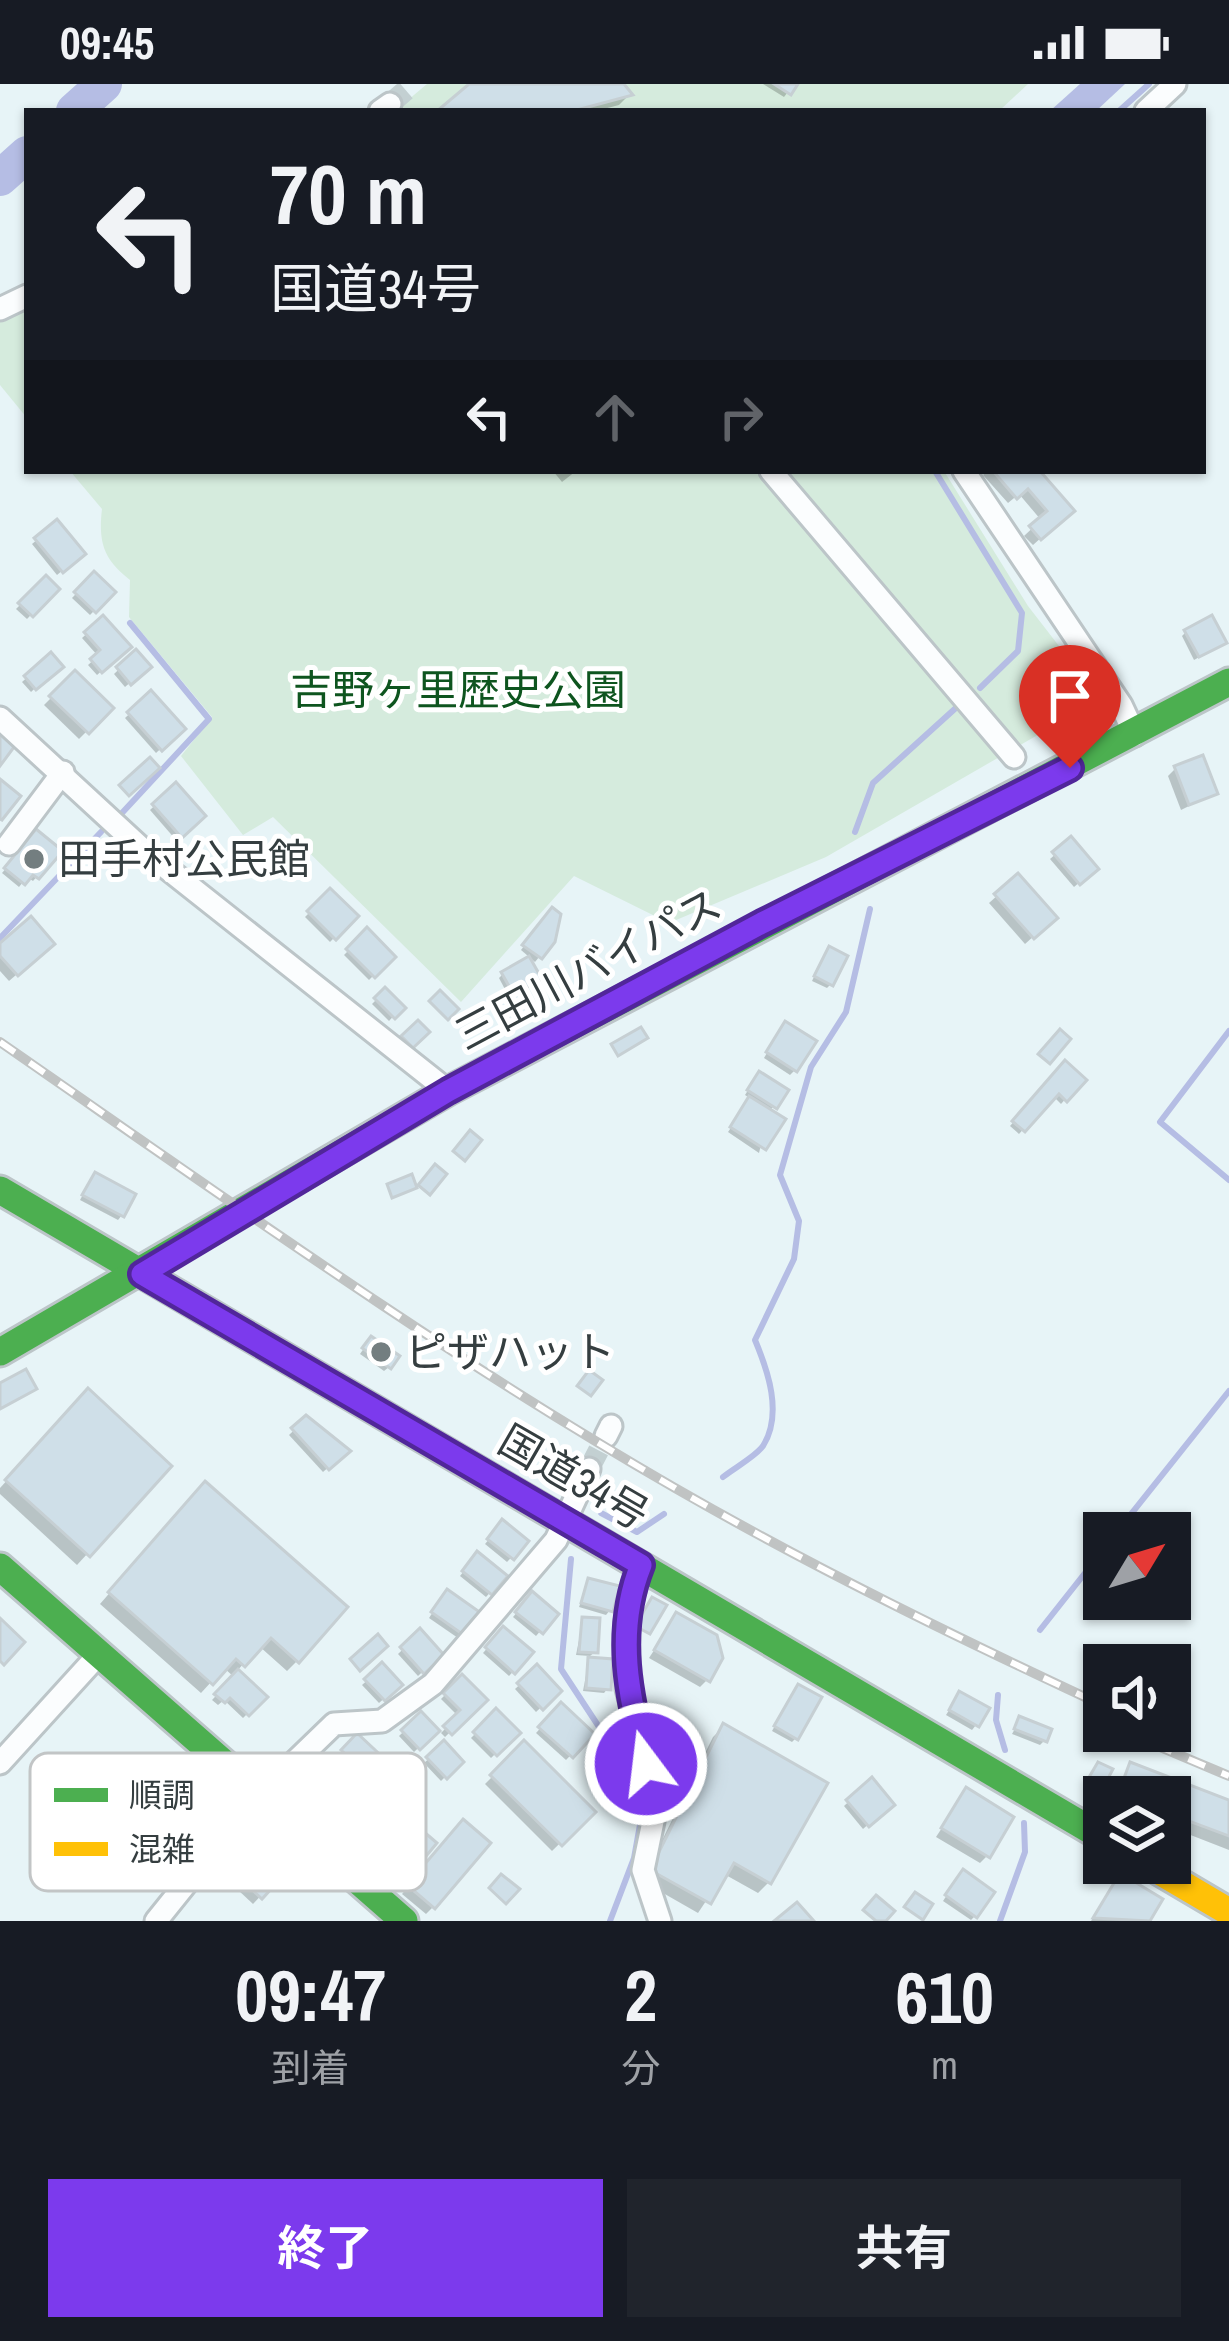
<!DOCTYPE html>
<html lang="ja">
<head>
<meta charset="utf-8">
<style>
	:root { --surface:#171b24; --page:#20242c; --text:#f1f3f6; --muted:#9ea1a6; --accent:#7c3aed }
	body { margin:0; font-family:"Archivo Narrow","Noto Sans JP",sans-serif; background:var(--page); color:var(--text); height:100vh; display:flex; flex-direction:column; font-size:45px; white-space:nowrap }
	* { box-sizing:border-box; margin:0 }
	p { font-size:39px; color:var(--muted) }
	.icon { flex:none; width:66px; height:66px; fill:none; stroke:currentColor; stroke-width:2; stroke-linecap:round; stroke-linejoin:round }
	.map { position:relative; height:1837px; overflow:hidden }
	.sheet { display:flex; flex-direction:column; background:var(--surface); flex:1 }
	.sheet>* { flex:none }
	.guide { position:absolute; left:24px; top:24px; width:1182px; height:366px; border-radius:0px; box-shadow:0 3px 9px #0004; background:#171b24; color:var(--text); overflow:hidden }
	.needle { width:78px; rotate:52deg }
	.buttons { position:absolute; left:1083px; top:1428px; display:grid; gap:24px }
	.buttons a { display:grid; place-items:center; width:108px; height:108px; border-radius:0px; background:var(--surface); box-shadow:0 3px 9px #0004; font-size:60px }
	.pin { position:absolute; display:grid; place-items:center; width:102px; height:102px; color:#fff; margin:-123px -51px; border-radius:50% 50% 50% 0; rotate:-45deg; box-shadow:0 0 12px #0007 }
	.pin .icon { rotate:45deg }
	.me { position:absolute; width:132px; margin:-66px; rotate:345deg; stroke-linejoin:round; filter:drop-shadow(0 0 9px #0008) }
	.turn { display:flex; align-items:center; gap:42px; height:252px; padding:0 48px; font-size:54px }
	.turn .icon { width:156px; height:156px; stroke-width:2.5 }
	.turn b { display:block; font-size:84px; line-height:102px }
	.lanes { display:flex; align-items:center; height:114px; padding:0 48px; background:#0003; justify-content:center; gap:60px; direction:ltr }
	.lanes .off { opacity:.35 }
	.eta { display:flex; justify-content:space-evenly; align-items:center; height:204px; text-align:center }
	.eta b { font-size:72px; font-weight:700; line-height:84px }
	.cta { display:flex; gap:24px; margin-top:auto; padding:24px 48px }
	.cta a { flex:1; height:138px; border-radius:0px; background:var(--accent); color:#fff; font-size:48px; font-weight:700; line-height:138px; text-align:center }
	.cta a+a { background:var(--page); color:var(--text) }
	.status { display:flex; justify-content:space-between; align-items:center; height:84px; padding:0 60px; background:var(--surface); direction:ltr }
	.status svg { height:33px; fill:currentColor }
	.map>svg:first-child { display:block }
</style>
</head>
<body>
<div class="status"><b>09:45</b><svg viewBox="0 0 49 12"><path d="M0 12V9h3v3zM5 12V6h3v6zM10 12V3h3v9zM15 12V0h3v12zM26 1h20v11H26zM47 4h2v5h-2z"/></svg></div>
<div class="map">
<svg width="1229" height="1837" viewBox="0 0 1229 1837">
	<rect width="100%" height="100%" fill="#e7f4f7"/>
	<g fill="#d5ebdd">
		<path d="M427 0H1028L999 27H395Z"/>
		<path d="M27 222V334L0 301V238Z"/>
		<path d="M70 387H944L1028 522 1100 615 826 773 669 839 574 792 461 918 273 733 243 751 181 672 212 633 129 533 130 496C104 476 98 459 102 425Z"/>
	</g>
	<path fill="#b5bde4" d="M1080 0H1125L1096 27H1050Z"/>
	<g fill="#0003">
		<path d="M474 0H620L629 11 619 21 596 27H441Z"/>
		<path d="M763 0H794L784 13Z"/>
		<path d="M553 387H576L562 398Z"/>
		<path d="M987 387H1036L1071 427 1033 461 1024 452 1041 436 1019 410 1008 419 983 391Z"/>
		<path d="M57 439 82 470 57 491 32 460Z"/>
		<path d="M94 491 112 508 90 531 72 514Z"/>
		<path d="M46 495 56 505 27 535 16 525Z"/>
		<path d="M103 535 128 563 97 591 88 581 98 572 82 554Z"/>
		<path d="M1186 548 1219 562 1194 576 1182 552Z"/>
		<path d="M136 569 148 583 125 603 114 590Z"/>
		<path d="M51 572 59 582 31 608 22 598Z"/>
		<path d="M75 590 110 624 79 655 44 621Z"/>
		<path d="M151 610 182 645 156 669 125 634Z"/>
		<path d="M1175 685 1215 709 1181 726 1168 692Z"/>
		<path d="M176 702 202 732 176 756 150 726Z"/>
		<path d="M37 749 59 767 33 797 27 793 19 803 2 789Z"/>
		<path d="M1071 757 1095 785 1074 803 1050 775Z"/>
		<path d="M1018 793 1054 834 1025 860 989 819Z"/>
		<path d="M330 808 355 832 330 858 305 833Z"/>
		<path d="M548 831 552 857 535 878 521 866Z"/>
		<path d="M367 848 392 873 369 896 344 871Z"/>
		<path d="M0 863 44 867 9 897 0 887Z"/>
		<path d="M825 870 831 900 827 904 812 897Z"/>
		<path d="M503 890 534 899 509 913 499 894Z"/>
		<path d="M385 907 401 924 389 937 372 920Z"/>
		<path d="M781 945 795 986 790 991 764 974Z"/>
		<path d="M1065 980 1082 996 1061 1020 1053 1012 1019 1050 1010 1042Z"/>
		<path d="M755 995 785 1007 769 1028 759 1069 728 1048 751 1015 745 1011Z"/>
		<path d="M91 1096 122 1131 118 1136 80 1116Z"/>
		<path d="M367 1260 389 1283 384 1287 360 1270Z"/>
		<path d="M78 1318 168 1382 77 1481 0 1410V1404Z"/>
		<path d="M306 1335 347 1367 323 1388 289 1351Z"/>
		<path d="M195 1411 297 1577 287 1587 259 1562 237 1587 264 1613 243 1634 224 1616 218 1621 212 1616 234 1593 224 1584 201 1609 100 1520Z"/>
		<path d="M503 1439 525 1458 507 1478 485 1460Z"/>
		<path d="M477 1471 504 1493 486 1513 460 1492Z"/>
		<path d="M589 1497 610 1526 606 1531 579 1523Z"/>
		<path d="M532 1511 555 1530 536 1552 513 1533Z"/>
		<path d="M443 1513 462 1550 458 1554 429 1534Z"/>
		<path d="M677 1531 707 1596 700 1603 649 1574Z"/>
		<path d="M583 1536 595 1568 590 1572 576 1571Z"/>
		<path d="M503 1546 530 1569 509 1592 483 1569Z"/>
		<path d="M420 1549 440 1571 418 1592 398 1570Z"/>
		<path d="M589 1576 608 1604 604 1609 583 1607Z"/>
		<path d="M382 1583 399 1601 379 1619 362 1601Z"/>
		<path d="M537 1585 558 1607 536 1628 515 1605Z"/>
		<path d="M462 1594 483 1616 445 1653 441 1649 458 1632 441 1615Z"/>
		<path d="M794 1608 796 1654 792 1658 772 1647Z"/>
		<path d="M956 1615 976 1641 972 1646 946 1631Z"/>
		<path d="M561 1622 591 1650 566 1676 536 1649Z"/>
		<path d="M496 1629 517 1649 491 1674 471 1654Z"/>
		<path d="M421 1631 436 1647 414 1668 399 1652Z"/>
		<path d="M1020 1636 1044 1657 1040 1661 1012 1650Z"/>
		<path d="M723 1643 824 1700 768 1799 758 1809 724 1790 698 1829 642 1797 713 1653Z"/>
		<path d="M357 1653 385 1679 367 1698 339 1672Z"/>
		<path d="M444 1661 460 1678 441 1697 424 1679Z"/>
		<path d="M524 1661 592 1728 552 1767 485 1700Z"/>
		<path d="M1131 1682 1229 1719V1766L1170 1743V1713H1113Z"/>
		<path d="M871 1697 891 1720 863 1745 844 1722Z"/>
		<path d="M966 1707 987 1772 980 1779 936 1753Z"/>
		<path d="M416 1745 433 1760 397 1801 380 1787Z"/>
		<path d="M456 1746 433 1823 426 1830 402 1810Z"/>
		<path d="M258 1754 288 1782 253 1820 223 1792Z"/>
		<path d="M959 1793 975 1832 971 1836 943 1817Z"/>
		<path d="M1120 1793 1159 1816 1147 1837H1091Z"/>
	</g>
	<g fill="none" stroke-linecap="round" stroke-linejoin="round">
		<g stroke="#b5bde4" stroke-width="6">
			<path d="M1119 27 1149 0"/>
			<path d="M935 387 1022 529 1018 567 980 604"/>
			<path d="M122 729 209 635 130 539"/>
			<path d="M855 748 873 699 958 622"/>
			<path d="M0 854 101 748"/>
			<path d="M1229 947 1160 1038 1229 1096"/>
			<path d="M723 1393C734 1384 755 1373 763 1362 783 1330 768 1287 755 1256L794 1175 799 1137 780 1091 811 983 846 928 870 825"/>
			<path d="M601 1429 637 1448 664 1430"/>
			<path d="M1116 1449 1229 1307"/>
			<path d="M571 1475 561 1585 645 1713 634 1774 610 1837"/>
			<path d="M1040 1546 1104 1465"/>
			<path d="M998 1611 996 1636 1005 1666"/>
			<path d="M1000 1837 1025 1768 1024 1739"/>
		</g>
		<g stroke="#b5bde4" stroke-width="36">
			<path d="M74 27 104 0"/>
			<path d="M0 94 27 70"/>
		</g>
	</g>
	<g fill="#cfdfe8" stroke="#c6cfd3" stroke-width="3">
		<path d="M469 0H624L633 11 573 27H437Z"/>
		<path d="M774 0H798L791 11Z"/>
		<path d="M993 387H1040L1075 427 1041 456 1029 442 1047 427 1028 405 1017 415Z"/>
		<path d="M57 435 86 470 63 489 34 454Z"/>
		<path d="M94 487 116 508 96 529 74 508Z"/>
		<path d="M46 491 60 505 33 533 18 519Z"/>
		<path d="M103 531 132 563 102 589 90 575 100 566 84 548Z"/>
		<path d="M1212 531 1227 559 1199 573 1184 546Z"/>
		<path d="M136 565 152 583 131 601 116 583Z"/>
		<path d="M51 568 64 583 36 606 24 592Z"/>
		<path d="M75 586 114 624 89 650 49 612Z"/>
		<path d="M151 606 186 645 162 667 127 628Z"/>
		<path d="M0 646 17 659 0 682Z"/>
		<path d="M1203 671 1218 710 1189 721 1174 682Z"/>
		<path d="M150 673 160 684 129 712 119 701Z"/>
		<path d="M0 695 21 712 2 736 0 735Z"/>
		<path d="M176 698 206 732 182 754 152 720Z"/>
		<path d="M36 745 63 767 39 795 33 791 25 801 4 784Z"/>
		<path d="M1071 752 1099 785 1080 801 1052 768Z"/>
		<path d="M1018 789 1058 834 1034 855 994 810Z"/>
		<path d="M330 804 359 832 336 856 307 827Z"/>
		<path d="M552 823 561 830 555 858 542 875 522 861Z"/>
		<path d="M31 832 55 860 18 892 0 872V859Z"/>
		<path d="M367 843 396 873 375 894 346 865Z"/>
		<path d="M829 862 848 872 833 902 814 892Z"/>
		<path d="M529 872 542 895 514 911 501 888Z"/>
		<path d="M385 903 406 924 395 935 374 914Z"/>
		<path d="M440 906 459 925 448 936 429 917Z"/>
		<path d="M418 936 430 948 413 964 401 952Z"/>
		<path d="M785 937 817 957 797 988 766 968Z"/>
		<path d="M641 943 648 954 618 972 611 960Z"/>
		<path d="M1060 945 1071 955 1050 980 1038 970Z"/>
		<path d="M1065 976 1087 996 1067 1018 1059 1010 1025 1048 1012 1037Z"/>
		<path d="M759 987 789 1006 777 1025 747 1006Z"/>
		<path d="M749 1012 786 1035 766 1066 730 1043Z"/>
		<path d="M470 1046 482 1056 465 1077 453 1067Z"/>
		<path d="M435 1080 447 1090 430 1111 418 1101Z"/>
		<path d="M95 1088 136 1110 124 1133 82 1111Z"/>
		<path d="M412 1090 417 1104 392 1114 387 1100Z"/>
		<path d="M371 1252 400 1272 391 1285 362 1264Z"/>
		<path d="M26 1285 37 1305 0 1325V1299Z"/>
		<path d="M589 1286 603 1296 591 1312 577 1302Z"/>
		<path d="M88 1304 172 1382 90 1473 5 1396Z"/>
		<path d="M306 1331 351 1367 329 1386 291 1344Z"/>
		<path d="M205 1397 348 1523 299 1579 271 1554 245 1583 236 1575 213 1601 108 1508Z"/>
		<path d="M502 1435 529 1457 514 1476 487 1455Z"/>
		<path d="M477 1467 508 1492 492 1511 462 1487Z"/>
		<path d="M588 1494 620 1502 613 1528 581 1519Z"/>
		<path d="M447 1505 481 1529 465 1552 431 1528Z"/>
		<path d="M532 1507 559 1530 543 1550 515 1528Z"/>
		<path d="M652 1513 667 1521 650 1550 635 1542Z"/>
		<path d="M676 1528 717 1551 723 1574 710 1598 654 1566Z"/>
		<path d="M582 1533 600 1534 598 1569 579 1568Z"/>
		<path d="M0 1534 25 1558 4 1581 0 1577Z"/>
		<path d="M503 1542 534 1568 515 1590 485 1563Z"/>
		<path d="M420 1544 444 1571 424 1590 400 1563Z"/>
		<path d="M378 1550 388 1562 360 1587 350 1575Z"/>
		<path d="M588 1573 613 1575 611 1606 586 1604Z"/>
		<path d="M382 1578 403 1601 385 1617 364 1595Z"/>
		<path d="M537 1580 562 1607 543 1626 517 1599Z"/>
		<path d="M238 1585 268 1613 249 1632 230 1614 225 1619 214 1610Z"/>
		<path d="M462 1590 488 1616 452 1651 443 1642 460 1626 443 1609Z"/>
		<path d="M798 1600 822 1613 798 1656 774 1642Z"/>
		<path d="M959 1607 990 1624 979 1643 949 1626Z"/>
		<path d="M561 1618 595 1650 573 1674 538 1643Z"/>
		<path d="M496 1624 521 1649 497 1672 473 1648Z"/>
		<path d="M421 1627 440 1647 420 1666 401 1646Z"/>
		<path d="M1019 1632 1052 1645 1047 1658 1014 1645Z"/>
		<path d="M723 1639 828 1699 771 1800 734 1779 711 1820 650 1786Z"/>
		<path d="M357 1649 389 1679 373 1696 341 1666Z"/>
		<path d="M444 1656 464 1678 447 1695 426 1673Z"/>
		<path d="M524 1656 596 1728 562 1762 490 1691Z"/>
		<path d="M1098 1678 1113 1685 1103 1704 1088 1695Z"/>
		<path d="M1130 1678 1229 1716V1752L1170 1730V1713H1117Z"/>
		<path d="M872 1693 895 1721 869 1743 846 1716Z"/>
		<path d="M966 1703 1014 1733 990 1774 941 1744Z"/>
		<path d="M463 1735 491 1759 435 1825 407 1801Z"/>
		<path d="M416 1741 437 1759 404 1799 382 1781Z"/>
		<path d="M257 1750 292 1782 262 1815 228 1783Z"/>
		<path d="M963 1785 995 1808 977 1834 945 1811Z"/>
		<path d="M1120 1789 1163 1815 1150 1837 1093 1834Z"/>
		<path d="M501 1790 520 1805 506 1820 489 1804Z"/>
		<path d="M915 1808 933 1820 923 1836 904 1823Z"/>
		<path d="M876 1811 895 1827 886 1837H876L863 1826Z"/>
		<path d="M797 1818 814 1837H774Z"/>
	</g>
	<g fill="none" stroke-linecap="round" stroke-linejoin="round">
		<g stroke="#c3d0d2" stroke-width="21" stroke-dasharray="21 10" stroke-linecap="butt">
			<path d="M390 20 413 0"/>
			<path d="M589 1385 606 1352"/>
		</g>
		<defs>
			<g id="street">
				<path d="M380 27 390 20"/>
				<path d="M1146 27 1175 0"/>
				<path d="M0 225 27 212"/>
				<path d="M771 387 1014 673"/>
				<path d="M964 387 1121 621 1135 651"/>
				<path d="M0 634 140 763 448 1007"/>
				<path d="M9 760 63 688"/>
				<path d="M606 1352 611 1342"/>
				<path d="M641 1481 626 1537 627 1605 657 1718 643 1786 660 1837"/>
				<path d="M0 1679 100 1569"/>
				<path d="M156 1837 246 1725 334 1640 382 1637 433 1600 556 1456 589 1385"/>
			</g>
			<g id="fast">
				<path d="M0 1106 1104 1754"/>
				<path d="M0 1268 448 1007 1229 598"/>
				<path d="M0 1483 404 1837"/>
			</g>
			<path id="slow" d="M1146 1779 1229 1828"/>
		</defs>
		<use href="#street" stroke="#bcc5c8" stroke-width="27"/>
		<use href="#fast" stroke="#bcc5c8" stroke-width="33"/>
		<use href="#slow" stroke="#bcc5c8" stroke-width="33"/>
		<use href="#street" stroke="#fbfdfe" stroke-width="21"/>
		<use href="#fast" stroke="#4caf50" stroke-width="27"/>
		<use href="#slow" stroke="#ffc107" stroke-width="27"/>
		<defs>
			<g id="rail">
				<path d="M0 958C221 1111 442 1270 675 1404 814 1484 958 1554 1104 1622"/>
				<path d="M1122 1647 1229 1692"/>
			</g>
		</defs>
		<use href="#rail" stroke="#c0c3c3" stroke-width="10"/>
		<use href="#rail" stroke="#fff" stroke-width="6" stroke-dasharray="18" stroke-linecap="butt"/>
	</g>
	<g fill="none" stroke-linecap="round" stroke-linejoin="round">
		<defs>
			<path id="route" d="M646 1680C629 1614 614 1548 641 1481L142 1190 448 1007 762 839 1070 684"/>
		</defs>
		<use href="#route" stroke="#51269a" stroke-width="30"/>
		<use href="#route" stroke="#7c3aed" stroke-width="21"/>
	</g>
	<g fill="#737e80" stroke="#fff" stroke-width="4.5">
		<circle cx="34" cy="775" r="12"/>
		<circle cx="381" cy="1268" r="12"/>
	</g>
	<g text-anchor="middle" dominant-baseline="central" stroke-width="10" stroke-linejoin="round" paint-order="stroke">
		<g font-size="42" fill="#0e551f" stroke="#fff">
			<text x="458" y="606">吉野ヶ里歴史公園</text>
		</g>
		<g font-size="42" fill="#353e40" stroke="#fff" text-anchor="start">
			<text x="58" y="775">田手村公民館</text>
			<text x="405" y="1268">ピザハット</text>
		</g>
		<g font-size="42" fill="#353e40" stroke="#fff">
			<text transform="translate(588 885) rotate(-28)">三田川バイパス</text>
			<text transform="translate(574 1393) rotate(30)">国道34号</text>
		</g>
	</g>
	<rect x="30" y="1669" width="396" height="138" rx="18" fill="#fff" stroke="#c2c5c6" stroke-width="3"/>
	<rect x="54" y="1704" width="54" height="14" fill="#4caf50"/>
	<rect x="54" y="1758" width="54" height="14" fill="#ffc107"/>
	<g font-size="33" fill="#353e40">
		<text x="129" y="1723">順調</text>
		<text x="129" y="1777">混雑</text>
	</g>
</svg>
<div class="buttons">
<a><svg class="needle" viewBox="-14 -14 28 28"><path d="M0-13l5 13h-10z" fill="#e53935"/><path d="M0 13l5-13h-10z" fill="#9ea1a6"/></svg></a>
<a><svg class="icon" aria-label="sound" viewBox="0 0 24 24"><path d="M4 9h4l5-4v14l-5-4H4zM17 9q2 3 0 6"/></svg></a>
<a><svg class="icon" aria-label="layers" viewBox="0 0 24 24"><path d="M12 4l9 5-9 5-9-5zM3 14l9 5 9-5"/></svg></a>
</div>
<div class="pin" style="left:1070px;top:684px;background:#d93025"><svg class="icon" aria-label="arrive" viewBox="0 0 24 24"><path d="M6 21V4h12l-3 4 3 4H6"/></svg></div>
<svg class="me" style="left:646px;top:1680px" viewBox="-20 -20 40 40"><circle r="17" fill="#7c3aed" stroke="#fff" stroke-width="3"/><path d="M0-11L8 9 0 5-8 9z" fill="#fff"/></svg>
<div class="guide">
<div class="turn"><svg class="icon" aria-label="left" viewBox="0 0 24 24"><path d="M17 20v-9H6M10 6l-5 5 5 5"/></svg><div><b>70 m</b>国道34号</div></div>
<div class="lanes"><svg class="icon" aria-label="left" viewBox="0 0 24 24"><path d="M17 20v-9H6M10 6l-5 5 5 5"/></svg><svg class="icon off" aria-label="ahead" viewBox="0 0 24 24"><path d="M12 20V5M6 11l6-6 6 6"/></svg><svg class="icon off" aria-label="right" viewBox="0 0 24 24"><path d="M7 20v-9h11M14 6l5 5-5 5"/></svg></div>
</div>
</div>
<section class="sheet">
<div class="eta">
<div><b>09:47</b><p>到着</p></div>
<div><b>2</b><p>分</p></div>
<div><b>610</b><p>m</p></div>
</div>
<div class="cta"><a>終了</a><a>共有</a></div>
</section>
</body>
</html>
